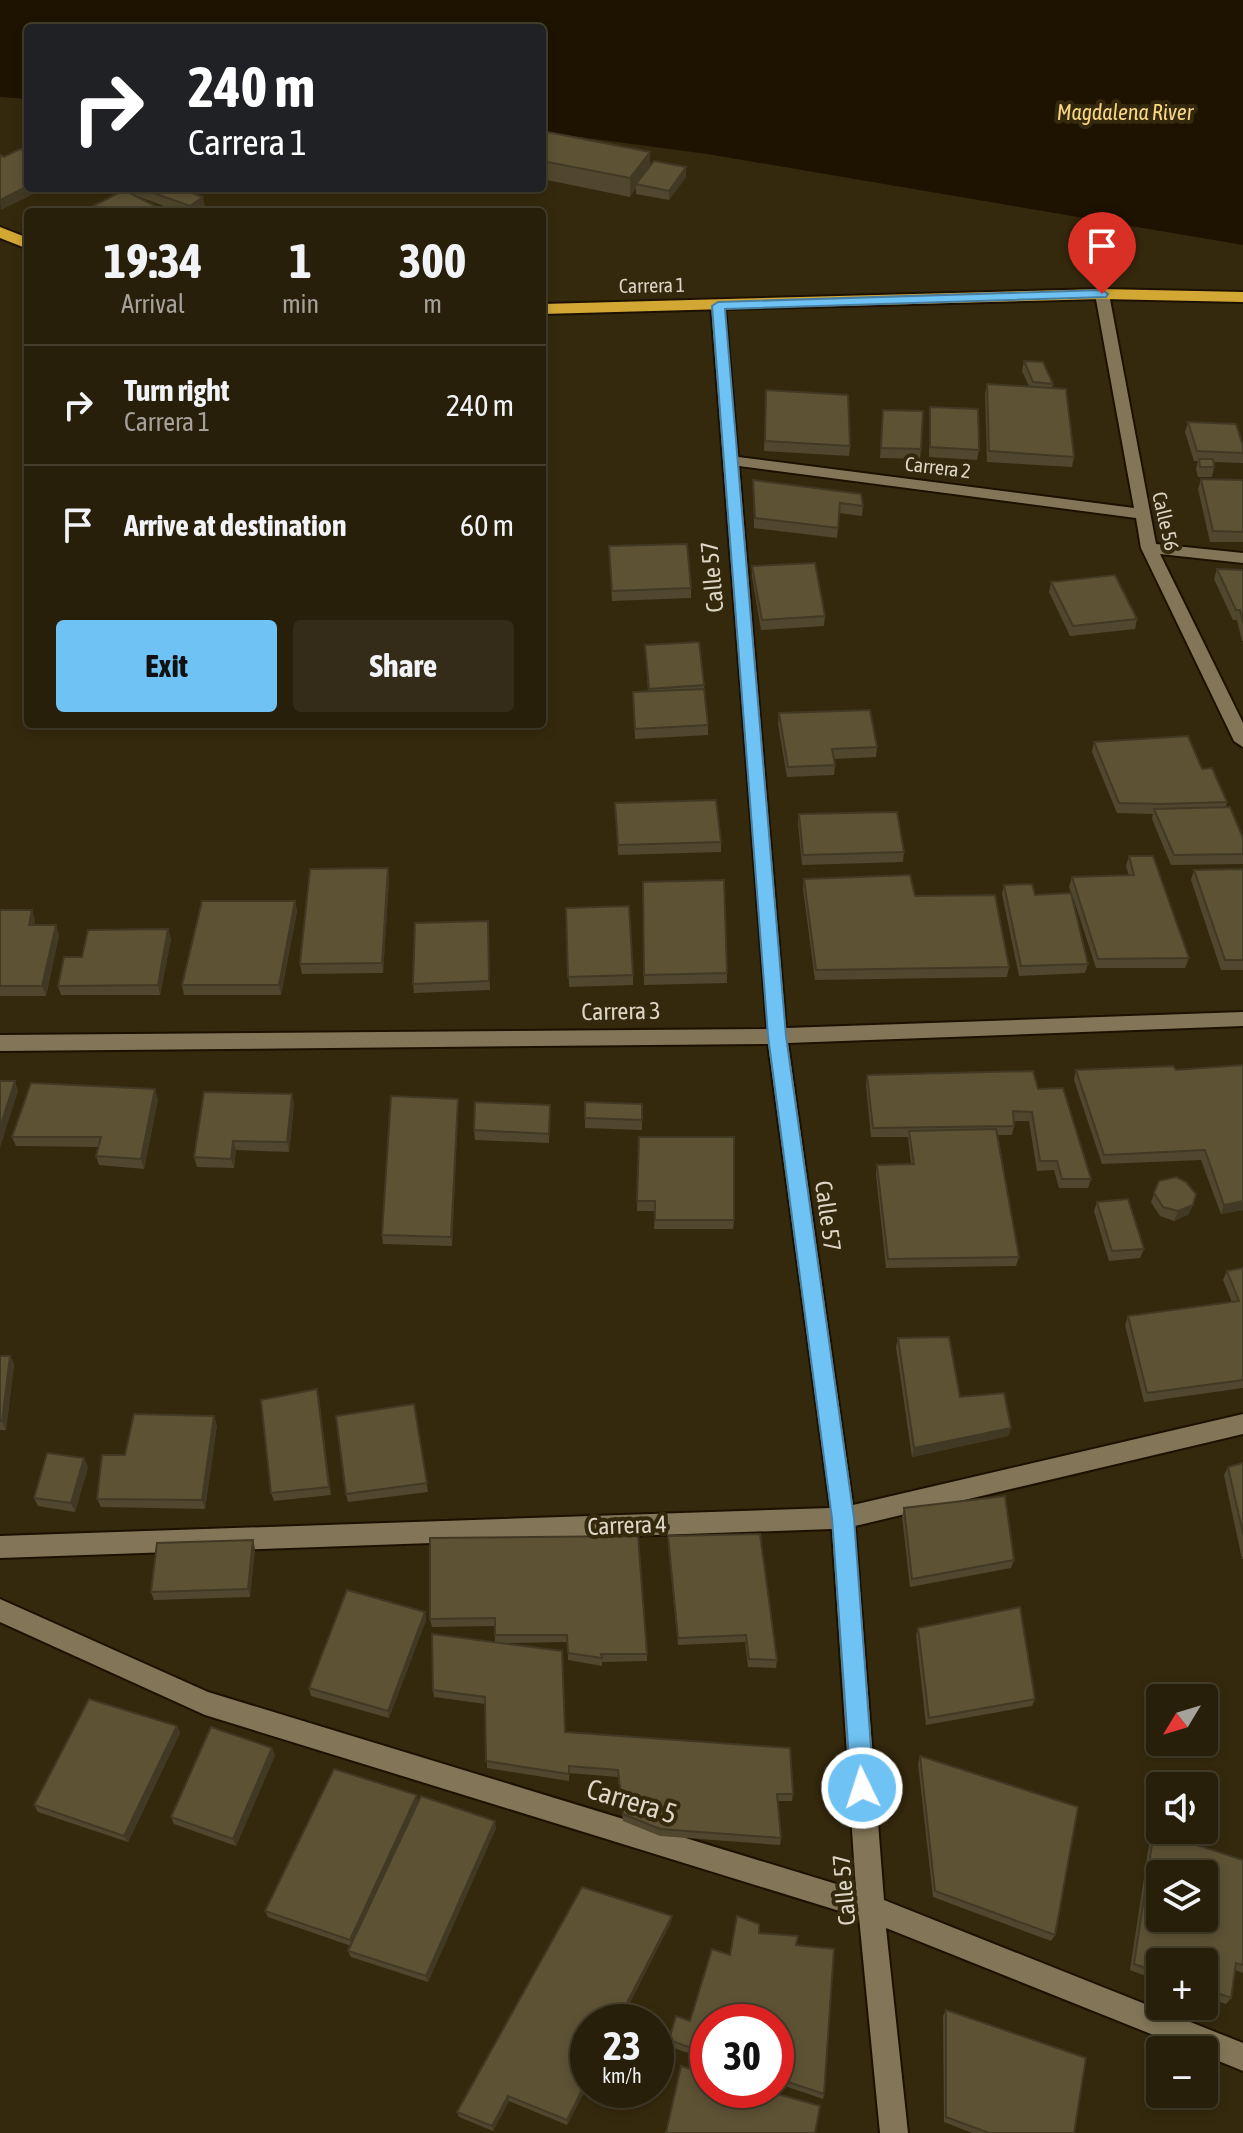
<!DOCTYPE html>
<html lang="en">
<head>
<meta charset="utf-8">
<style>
	:root { --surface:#281f0a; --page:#342c18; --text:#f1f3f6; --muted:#a5a29c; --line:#443d2b; --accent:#6fc2f4 }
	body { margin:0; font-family:"Asap Condensed",sans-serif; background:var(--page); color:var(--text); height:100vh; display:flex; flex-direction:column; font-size:30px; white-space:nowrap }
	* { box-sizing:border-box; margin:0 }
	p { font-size:26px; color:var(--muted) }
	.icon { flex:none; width:44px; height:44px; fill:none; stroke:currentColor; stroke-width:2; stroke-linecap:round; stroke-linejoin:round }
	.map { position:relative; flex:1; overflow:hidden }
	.panel { position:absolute; left:24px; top:208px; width:522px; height:520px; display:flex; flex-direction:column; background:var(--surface); border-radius:8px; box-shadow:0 4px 12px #0003,0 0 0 2px var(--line) }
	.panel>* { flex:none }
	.top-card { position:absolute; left:24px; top:24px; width:522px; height:168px; border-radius:8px; box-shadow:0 4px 12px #0003,0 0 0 2px var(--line); background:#202124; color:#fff; overflow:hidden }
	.needle { width:52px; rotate:232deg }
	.tools { position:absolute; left:1146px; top:1684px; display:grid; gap:16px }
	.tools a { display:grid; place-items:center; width:72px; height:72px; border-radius:8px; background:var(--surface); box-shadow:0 4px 12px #0003,0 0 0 2px var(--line); font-size:40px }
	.speed { position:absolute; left:570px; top:2004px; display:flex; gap:16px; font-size:40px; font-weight:700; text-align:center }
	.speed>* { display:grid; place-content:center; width:104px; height:104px; border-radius:50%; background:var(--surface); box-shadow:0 4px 12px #0003,0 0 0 2px var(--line); line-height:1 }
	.speed small { font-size:20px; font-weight:400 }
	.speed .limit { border:12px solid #d22; background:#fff; color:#111 }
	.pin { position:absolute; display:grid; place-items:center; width:68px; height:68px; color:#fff; margin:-82px -34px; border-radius:50% 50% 50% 0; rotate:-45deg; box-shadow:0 0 8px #0007 }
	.pin .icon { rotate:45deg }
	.me { position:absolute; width:88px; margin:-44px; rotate:356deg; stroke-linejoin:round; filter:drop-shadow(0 0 6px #0008) }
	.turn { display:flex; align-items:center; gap:28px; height:168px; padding:0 32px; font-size:36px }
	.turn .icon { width:104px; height:104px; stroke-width:2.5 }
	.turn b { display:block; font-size:56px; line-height:68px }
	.eta { display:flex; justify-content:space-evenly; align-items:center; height:136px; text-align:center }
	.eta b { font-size:48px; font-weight:700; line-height:56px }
	.button { display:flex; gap:16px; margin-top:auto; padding:16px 32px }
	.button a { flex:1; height:92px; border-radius:8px; background:var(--accent); color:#111; font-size:32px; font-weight:700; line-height:92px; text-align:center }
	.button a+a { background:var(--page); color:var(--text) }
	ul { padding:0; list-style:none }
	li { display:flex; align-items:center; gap:24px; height:120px; padding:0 32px; border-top:2px solid var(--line) }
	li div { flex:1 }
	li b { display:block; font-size:30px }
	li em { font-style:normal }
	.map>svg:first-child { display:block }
</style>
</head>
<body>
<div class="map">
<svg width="1243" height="2133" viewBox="0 0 1243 2133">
	<rect width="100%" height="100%" fill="#35290d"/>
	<path fill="#1e1300" d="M0 0H1243V245L707 154 542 132V28H28V99L0 97Z"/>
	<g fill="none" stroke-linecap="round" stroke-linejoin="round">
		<defs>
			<path id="street" d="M1102 290 1109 294 1156 544 1243 553V563L1160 554 1243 723V747L1234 741 1141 548 1136 518 739 466 786 1028 1243 1012V1026L788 1043 853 1505 1243 1414V1434L855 1526 884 1900 1243 2043V2071L1204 2055V2050H1191L886 1928 908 2133H880L859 1917 205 1715 0 1622V1599L208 1692 856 1890 832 1529 0 1558V1536L830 1508 768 1044 0 1051V1035L767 1029 711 306 718 302 725 306 738 457 1134 508 1095 294Z"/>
			<g id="highway">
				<path d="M0 227 28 238V249L0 238Z"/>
				<path d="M1102 289 1243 292V302L1102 299 542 314V304Z"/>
			</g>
		</defs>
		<use href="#street" stroke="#1c1100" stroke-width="4"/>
		<use href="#highway" stroke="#1c1100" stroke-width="4"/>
		<use href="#street" fill="#837658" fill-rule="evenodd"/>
		<use href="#highway" fill="#d2a734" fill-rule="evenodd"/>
	</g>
	<g fill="#51472e">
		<path d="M542 131 650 166 686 177 669 200 636 194V188L630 197 542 179Z"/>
		<path d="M110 188H178L205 206 197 212H180L137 196 116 194 110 191Z"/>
		<path d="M1024 361 1053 384 1052 388 1074 457 1072 467 987 462 985 394 987 384 1029 386 1022 371Z"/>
		<path d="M766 390 850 446 849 456 764 451Z"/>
		<path d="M930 407 979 450 977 460 929 457V417Z"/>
		<path d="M883 410 921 449 920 459 880 458Z"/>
		<path d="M1188 422 1243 446V463L1213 462 1214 467 1212 477H1198L1196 469 1198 461H1194L1185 432Z"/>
		<path d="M1201 479 1243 480V542H1210L1198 489Z"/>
		<path d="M753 480 863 506 862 516 839 513 837 538 754 528Z"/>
		<path d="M609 546 691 588V598L612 601Z"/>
		<path d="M752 566 825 616 824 626 761 630 752 576Z"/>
		<path d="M1217 569 1243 570V641H1242L1237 620H1233L1214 579Z"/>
		<path d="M1051 582 1137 619 1135 629 1070 636 1049 592Z"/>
		<path d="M645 645 704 685 708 725V735L635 739 633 692H648Z"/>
		<path d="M779 713 877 747 876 757 834 759 835 765 834 775 787 777 778 724Z"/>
		<path d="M1094 742 1202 769 1227 802 1226 807 1243 838V864L1171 865 1152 819 1153 814 1117 813 1092 752Z"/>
		<path d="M615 803 721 842V852L618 855Z"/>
		<path d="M799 814 904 852 903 862 802 865 798 824Z"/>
		<path d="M1129 856 1189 958 1185 968H1096L1072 894 1088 964 1085 973 1019 976 1002 894 1004 885 1035 895 1071 893 1069 887 1072 877 1129 876 1126 866Z"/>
		<path d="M388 868 389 878 383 973 302 974 300 964Z"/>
		<path d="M1243 869V970H1221L1191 880 1194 870Z"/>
		<path d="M804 879 915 896 1009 967 1007 977 815 980 803 889Z"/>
		<path d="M643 882 727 973V983L644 985Z"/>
		<path d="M295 901 297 911 281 995H184L182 985Z"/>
		<path d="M0 910 35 920 34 925H56L59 935 46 996H0Z"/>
		<path d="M566 918 633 975V985L569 987Z"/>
		<path d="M488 921 490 990 414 993 413 984Z"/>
		<path d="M168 929 171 939 160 995H61L58 986 82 957Z"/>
		<path d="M1173 1066 1243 1210 1221 1214 1201 1160 1102 1164 1074 1080 1076 1070Z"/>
		<path d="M867 1075 1038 1089 1091 1179 1088 1188H1059L1054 1170 1037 1171 1029 1121H1014V1126L1012 1135H998L1019 1257 1016 1266 886 1268 876 1175 877 1165 911 1164 908 1137H871L866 1085Z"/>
		<path d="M158 1099 144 1169 99 1165 96 1156 98 1147 16 1146 12 1137Z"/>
		<path d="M458 1099V1108L452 1246 383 1244 382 1235Z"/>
		<path d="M585 1102 642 1104V1130L585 1128Z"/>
		<path d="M294 1104 289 1152 236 1150 234 1168 197 1167 194 1157Z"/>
		<path d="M550 1105 549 1143 475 1140 474 1130Z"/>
		<path d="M639 1137 734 1220 733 1229H654L655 1211H637Z"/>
		<path d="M1159 1181 1189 1214 1174 1221 1160 1216 1151 1202Z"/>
		<path d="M1097 1202 1144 1249 1140 1258 1109 1261 1094 1211Z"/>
		<path d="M1243 1268V1388L1144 1402 1125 1325 1128 1316 1232 1302 1223 1280 1227 1271Z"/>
		<path d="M898 1338 960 1397 1011 1428 1008 1436 912 1457 896 1347Z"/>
		<path d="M0 1356H10L14 1364 6 1430H0Z"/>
		<path d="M319 1398 331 1495 274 1501 271 1493Z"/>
		<path d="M414 1404 428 1492 348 1502 346 1494Z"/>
		<path d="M217 1425 205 1509 101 1507 97 1499Z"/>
		<path d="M1243 1463V1559H1242L1224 1475 1228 1467Z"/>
		<path d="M88 1467 75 1512 38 1506 34 1498Z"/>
		<path d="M904 1508 1014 1560 1011 1568 910 1587 902 1516Z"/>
		<path d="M668 1536 777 1660 776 1668 748 1667 745 1642 678 1645 668 1544Z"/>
		<path d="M430 1538 647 1654V1661L602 1662V1666L568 1660V1642L501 1643 565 1732 793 1794 792 1801H778L781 1838 780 1845 660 1836 623 1821 618 1777 569 1773V1781L487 1768 485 1704 434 1697 433 1690 495 1642V1626L432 1627 430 1619Z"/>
		<path d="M255 1548 250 1597 154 1600 151 1592Z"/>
		<path d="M425 1612 426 1620 389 1718 311 1696 309 1688Z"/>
		<path d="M918 1628 1035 1699 1032 1706 926 1725 916 1635Z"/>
		<path d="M177 1726 180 1733 128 1842 38 1812 34 1805Z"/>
		<path d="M275 1755 236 1846 174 1824 171 1817Z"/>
		<path d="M920 1756 1055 1935 1051 1941 933 1897 918 1763Z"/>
		<path d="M418 1802 496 1828 428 1982 351 1957 348 1951 351 1946 268 1917 265 1911Z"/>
		<path d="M1154 1831 1243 1860V1973L1235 1970 1231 1998 1226 2004 1204 1996V1962H1160V1981L1130 1970 1150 1838Z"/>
		<path d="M672 1916 671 1922 620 2022H588V2084L567 2125 509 2101 493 2131 459 2117 457 2112Z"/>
		<path d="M759 1933 796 1945 824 2094 823 2099 776 2083V2022H708V2060L668 2046 669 2040 690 2021 730 1955Z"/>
		<path d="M946 2010 1074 2133H972L944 2122 943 2016Z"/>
	</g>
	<g fill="#423925">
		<path d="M650 152V170L636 184V188L630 197V178Z"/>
		<path d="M686 167V177L669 200V191Z"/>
		<path d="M28 186V188H46L1 210 0 200Z"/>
		<path d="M203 197 205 206 197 212H191L190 206Z"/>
		<path d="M388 868 389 878 383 973 382 963Z"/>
		<path d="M295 901 297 911 281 995 279 985Z"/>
		<path d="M32 910 35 920 32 935 29 925Z"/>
		<path d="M56 925 59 935 46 996 42 986Z"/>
		<path d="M168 929 171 939 160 995 158 985Z"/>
		<path d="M15 1081 18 1091 0 1148V1127Z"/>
		<path d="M155 1089 158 1099 144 1169 141 1159Z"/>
		<path d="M292 1094 294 1104 289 1152 287 1142Z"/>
		<path d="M458 1099V1108L452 1246 451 1237Z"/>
		<path d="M233 1141 236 1150 234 1168 231 1159Z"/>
		<path d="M1243 1201V1210L1221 1214 1224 1205Z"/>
		<path d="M1193 1205 1189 1214 1174 1221 1178 1211Z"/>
		<path d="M10 1356 14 1364 6 1430 2 1421Z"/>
		<path d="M317 1389 319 1398 331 1495 329 1487Z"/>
		<path d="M214 1416 217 1425 205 1509 202 1500Z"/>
		<path d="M1011 1428 1008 1436 912 1457 914 1448Z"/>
		<path d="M84 1458 88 1467 75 1512 71 1503Z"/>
		<path d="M253 1540 255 1548 250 1597 248 1589Z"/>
		<path d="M425 1612 426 1620 389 1718 388 1711Z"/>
		<path d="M177 1726 180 1733 128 1842 124 1836Z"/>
		<path d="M272 1748 275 1755 236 1846 233 1839Z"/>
		<path d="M417 1795 418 1802 352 1946 350 1940Z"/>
		<path d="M495 1821 496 1828 428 1982 426 1976Z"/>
		<path d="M672 1916 671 1922 620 2022H617Z"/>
		<path d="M588 2078V2084L567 2125V2120Z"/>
		<path d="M508 2096 509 2101 493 2131 492 2126Z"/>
	</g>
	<g fill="#5e5235" stroke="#423925" stroke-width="2" fill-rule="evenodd">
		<path d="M542 131 650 152 630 178 542 161Z"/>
		<path d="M20 149 28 152V186L0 200V155L4 157Z"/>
		<path d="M654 161 686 167 669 191 636 184Z"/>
		<path d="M139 188H178L203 197 190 206Z"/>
		<path d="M124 190 167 212H82Z"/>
		<path d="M1024 361 1043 362 1053 384 1033 382Z"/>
		<path d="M987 384 1066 389 1074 457 989 451Z"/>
		<path d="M766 390 848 395 850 446 765 441Z"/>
		<path d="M930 407 978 409 979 450 930 447Z"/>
		<path d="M883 410 923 411 921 449 881 448Z"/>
		<path d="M1188 422 1236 424 1243 446V453L1197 451Z"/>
		<path d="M1199 459H1213L1214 467H1200Z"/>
		<path d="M1201 479 1243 480V532L1213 531Z"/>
		<path d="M753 480 861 494 863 506 840 503 838 528 755 518Z"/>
		<path d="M687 544 691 588 612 591 609 546Z"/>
		<path d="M815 563 825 616 762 620 752 566Z"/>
		<path d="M1217 569 1243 570V622L1240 610H1236Z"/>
		<path d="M1115 575 1137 619 1073 626 1051 582Z"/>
		<path d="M699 642 704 685 649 689 645 645Z"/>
		<path d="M704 689 708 725 635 729 633 692Z"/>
		<path d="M870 710 877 747 832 749 835 765 788 767 779 713Z"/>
		<path d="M1188 736 1202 769 1212 768 1227 802 1161 804 1119 803 1094 742Z"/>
		<path d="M716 800 721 842 618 845 615 803Z"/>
		<path d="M1230 807 1243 838V854L1174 855 1154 809Z"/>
		<path d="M897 812 904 852 803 855 799 814Z"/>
		<path d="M1129 856H1153L1189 958 1098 959 1072 877 1134 875Z"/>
		<path d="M388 868 382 963 300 964 310 869Z"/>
		<path d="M1243 869V960H1225L1194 870Z"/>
		<path d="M910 875 915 896 995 895 1009 967 816 970 804 879Z"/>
		<path d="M724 880 727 973 644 975 643 882Z"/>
		<path d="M1032 884 1035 895 1071 893 1088 964 1021 966 1004 885Z"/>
		<path d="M202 901H295L279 985H182Z"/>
		<path d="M629 906 633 975 568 977 566 908Z"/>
		<path d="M0 910H32L29 925H56L42 986H0Z"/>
		<path d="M488 921 489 981 413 984 415 923Z"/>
		<path d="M168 929 158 985 58 986 64 957H82L88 930Z"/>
		<path d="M1243 1065V1201L1224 1205 1205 1150 1104 1155 1076 1070 1173 1066 1176 1070Z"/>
		<path d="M1033 1071 1038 1089 1063 1088 1091 1179H1062L1057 1161H1040L1032 1112 1013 1111 1014 1126 873 1128 867 1075Z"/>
		<path d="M0 1081H15L0 1127Z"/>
		<path d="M31 1083 155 1089 141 1159 96 1156 101 1137H12Z"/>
		<path d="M204 1092 292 1094 287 1142 233 1141 231 1159 194 1157Z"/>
		<path d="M391 1096 458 1099 451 1237 382 1235Z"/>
		<path d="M475 1102 550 1105 549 1134 474 1130Z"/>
		<path d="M585 1102 642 1104V1120L585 1118Z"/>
		<path d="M996 1129 1019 1257 888 1259 877 1165 914 1164 909 1131Z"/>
		<path d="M639 1137H734V1220H655V1201H637Z"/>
		<path d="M1176 1177 1186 1182 1196 1194 1193 1205 1178 1211 1163 1207 1154 1193 1159 1181Z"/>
		<path d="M1128 1199 1144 1249 1112 1251 1097 1202Z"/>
		<path d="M1243 1268V1380L1147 1393 1128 1316 1239 1301 1227 1271Z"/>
		<path d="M949 1337 960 1397 1004 1393 1011 1428 914 1448 898 1338Z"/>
		<path d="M0 1356H10L2 1421H0Z"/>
		<path d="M317 1389 329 1487 271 1493 261 1400Z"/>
		<path d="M414 1404 427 1483 346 1494 336 1416Z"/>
		<path d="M134 1414 214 1416 202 1500 97 1499 102 1455H125Z"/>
		<path d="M47 1453 84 1458 71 1503 34 1498Z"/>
		<path d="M1243 1463V1534L1228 1467Z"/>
		<path d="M1005 1496 1014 1560 912 1579 904 1508Z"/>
		<path d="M760 1534 777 1660 749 1659 746 1635 678 1638 668 1536Z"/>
		<path d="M638 1536 647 1654H601L602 1658 568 1653 567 1635H495V1618L430 1619V1538Z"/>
		<path d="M253 1540 248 1589 151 1592 157 1543Z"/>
		<path d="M347 1590 425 1612 388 1711 309 1688Z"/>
		<path d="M1020 1607 1035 1699 929 1718 918 1628Z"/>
		<path d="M432 1634 562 1651 565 1732 790 1748 793 1794H777L781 1838 660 1829 623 1814 618 1770 569 1766V1774L486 1761 485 1697 433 1690Z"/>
		<path d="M89 1699 177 1726 124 1836 34 1805Z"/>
		<path d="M211 1727 272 1748 233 1839 171 1817Z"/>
		<path d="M920 1756 1078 1807 1055 1935 935 1891Z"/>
		<path d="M334 1769 417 1795 350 1940 265 1911Z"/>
		<path d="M421 1796 495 1821 426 1976 348 1951Z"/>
		<path d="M1154 1831 1243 1860V1965L1236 1963 1231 1998 1204 1988V1962H1160V1973L1134 1964ZM1160 1874H1204V1918H1160Z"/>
		<path d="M582 1887 672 1916 617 2022H588V2078L567 2120 508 2096 492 2126 457 2112Z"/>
		<path d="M737 1916 759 1924V1933L798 1936 796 1945 834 1949 824 2094 776 2078V2022H708V2054L669 2040 676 2016 690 2021 712 1949 730 1955Z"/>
		<path d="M946 2010 1086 2058 1074 2133H989L946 2117Z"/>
		<path d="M681 2066 708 2074V2090H763L820 2106 815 2133H666Z"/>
	</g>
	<path fill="#6fc2f4" stroke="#487e9f" stroke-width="2" d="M1102 290 1108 294 1106 297 725 309 786 1036 854 1518 874 1788 870 1796 862 1799 854 1796 851 1788 832 1518 768 1036 712 306 718 302Z"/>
	<g text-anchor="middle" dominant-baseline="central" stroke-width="8" stroke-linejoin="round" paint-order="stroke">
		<g font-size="20" fill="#ddd6c6" stroke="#35290d">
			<text transform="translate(652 285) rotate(-1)">Carrera 1</text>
			<text transform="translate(938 467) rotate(7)">Carrera 2</text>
			<text transform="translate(1166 521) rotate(77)">Calle 56</text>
		</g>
		<g font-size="22" font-style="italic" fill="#f9d683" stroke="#35290d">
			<text x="1125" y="112">Magdalena River</text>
		</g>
		<g font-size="24" fill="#ddd6c6" stroke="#35290d">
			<text transform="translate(712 577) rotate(-95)">Calle 57</text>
			<text transform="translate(621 1011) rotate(-1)">Carrera 3</text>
			<text transform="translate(828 1216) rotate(82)">Calle 57</text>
			<text transform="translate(627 1525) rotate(-2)">Carrera 4</text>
			<text transform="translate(844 1890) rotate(-95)">Calle 57</text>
		</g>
		<g font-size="28" fill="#ddd6c6" stroke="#35290d">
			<text transform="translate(632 1801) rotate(17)">Carrera 5</text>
		</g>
	</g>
</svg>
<div class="tools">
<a><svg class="needle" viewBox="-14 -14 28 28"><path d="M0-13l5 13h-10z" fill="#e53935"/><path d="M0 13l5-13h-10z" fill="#a5a29c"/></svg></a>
<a><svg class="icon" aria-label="sound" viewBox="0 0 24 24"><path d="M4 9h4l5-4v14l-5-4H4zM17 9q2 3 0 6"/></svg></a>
<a><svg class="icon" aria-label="layers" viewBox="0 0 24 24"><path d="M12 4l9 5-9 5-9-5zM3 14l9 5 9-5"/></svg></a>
<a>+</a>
<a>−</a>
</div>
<div class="speed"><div>23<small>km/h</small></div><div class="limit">30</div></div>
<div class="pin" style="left:1102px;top:294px;background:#d93025"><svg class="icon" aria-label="arrive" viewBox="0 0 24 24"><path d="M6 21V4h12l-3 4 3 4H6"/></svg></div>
<svg class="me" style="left:862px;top:1788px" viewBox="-20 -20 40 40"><circle r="17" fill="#6fc2f4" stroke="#fff" stroke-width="3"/><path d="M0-11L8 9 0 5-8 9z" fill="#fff"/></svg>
<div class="top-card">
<div class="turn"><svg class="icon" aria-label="right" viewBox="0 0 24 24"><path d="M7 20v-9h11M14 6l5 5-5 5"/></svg><div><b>240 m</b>Carrera 1</div></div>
</div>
<section class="panel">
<div class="eta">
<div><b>19:34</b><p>Arrival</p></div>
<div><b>1</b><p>min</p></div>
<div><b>300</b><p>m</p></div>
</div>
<ul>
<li><svg class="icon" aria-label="right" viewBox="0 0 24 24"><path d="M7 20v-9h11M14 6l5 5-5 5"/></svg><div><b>Turn right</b><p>Carrera 1</p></div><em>240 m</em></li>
<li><svg class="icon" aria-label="arrive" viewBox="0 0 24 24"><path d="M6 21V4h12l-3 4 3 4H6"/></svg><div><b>Arrive at destination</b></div><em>60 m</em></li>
</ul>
<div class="button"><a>Exit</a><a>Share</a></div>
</section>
</div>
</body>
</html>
